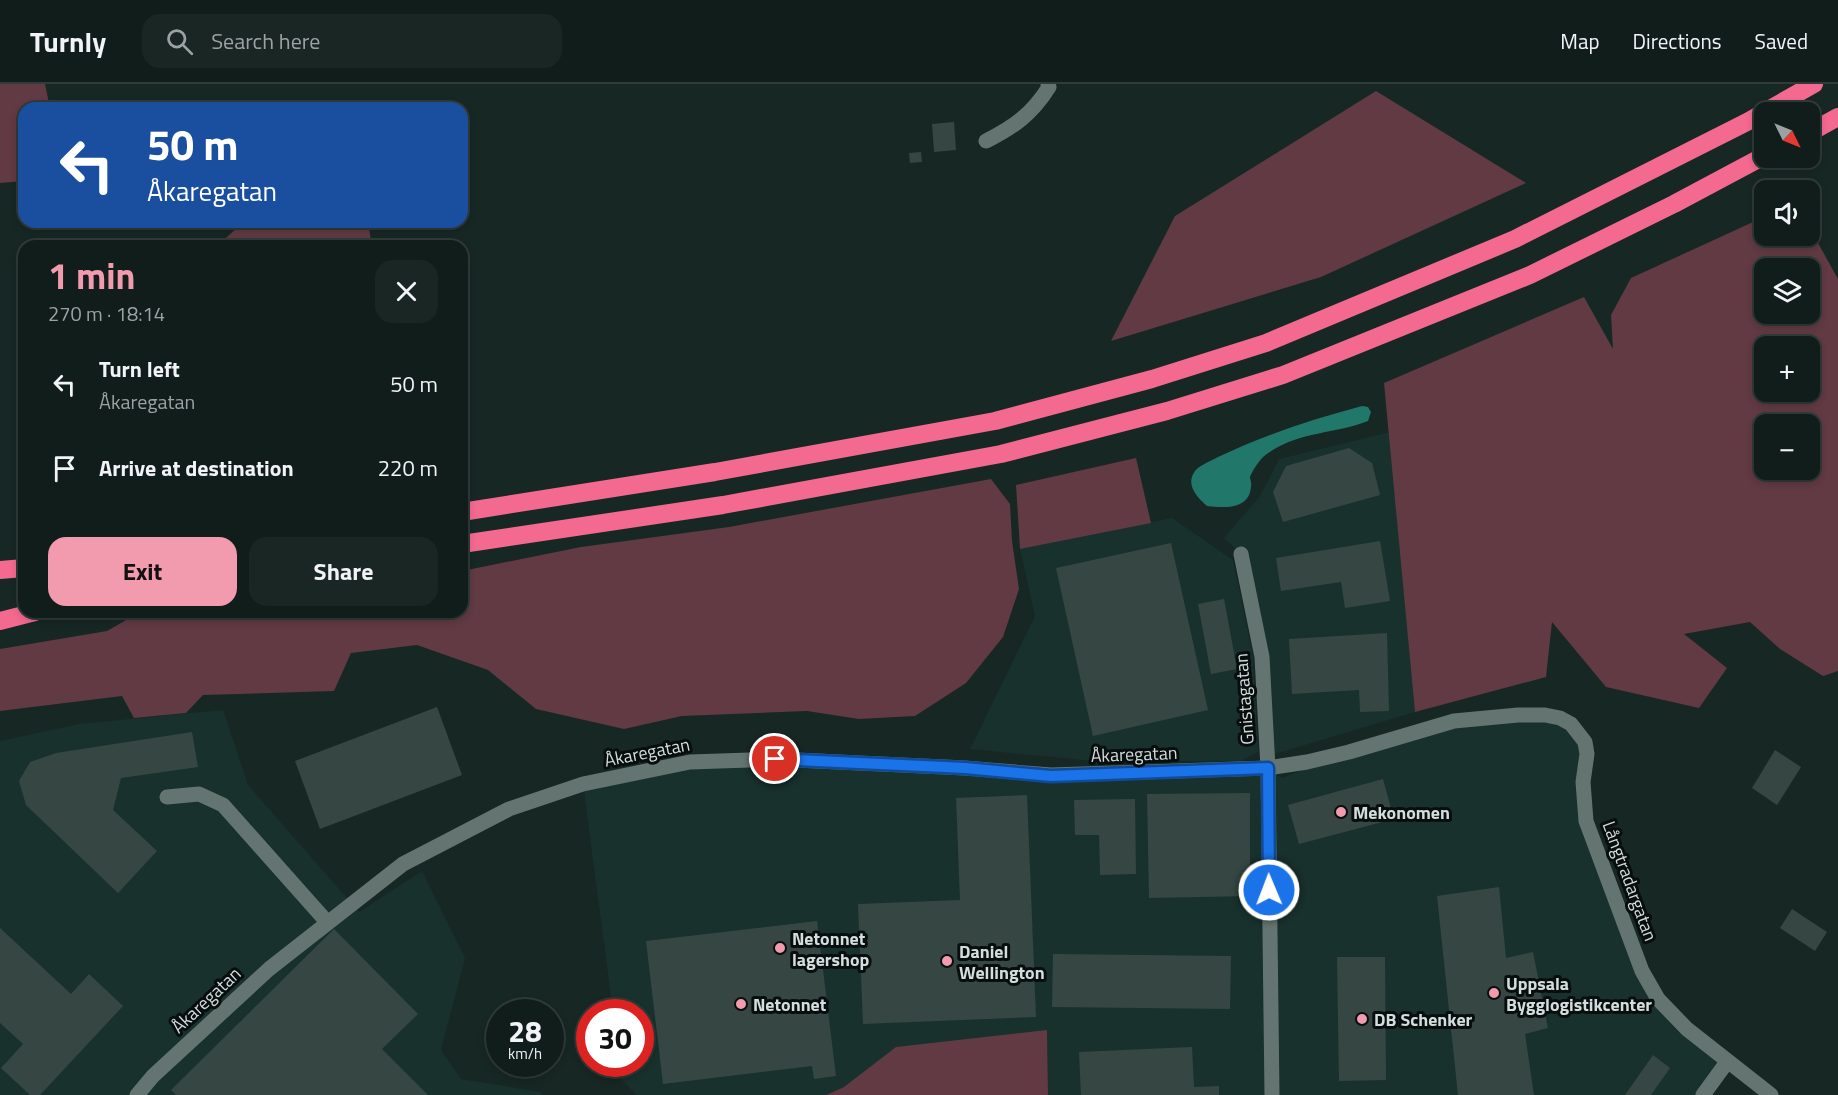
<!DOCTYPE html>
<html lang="en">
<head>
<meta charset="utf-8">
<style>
	:root { --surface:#111d1b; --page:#1a2624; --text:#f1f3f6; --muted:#9ca2a3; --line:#303b3a; --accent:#f29aae }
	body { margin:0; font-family:"Titillium Web",sans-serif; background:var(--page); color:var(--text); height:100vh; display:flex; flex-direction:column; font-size:22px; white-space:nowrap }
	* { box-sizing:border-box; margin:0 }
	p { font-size:20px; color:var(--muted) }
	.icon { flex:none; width:33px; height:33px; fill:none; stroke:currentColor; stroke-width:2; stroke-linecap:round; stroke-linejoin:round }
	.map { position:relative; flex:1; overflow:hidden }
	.sheet { position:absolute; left:18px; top:156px; width:450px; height:378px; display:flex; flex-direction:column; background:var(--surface); border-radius:18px; box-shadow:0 3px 9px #0003,0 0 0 2px var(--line) }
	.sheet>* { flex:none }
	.guide { position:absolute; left:18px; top:18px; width:450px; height:126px; border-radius:18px; box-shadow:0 3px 9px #0003,0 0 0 2px var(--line); background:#1a4fa0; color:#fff; overflow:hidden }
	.needle { width:39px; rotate:133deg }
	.tools { position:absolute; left:1754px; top:18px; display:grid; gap:12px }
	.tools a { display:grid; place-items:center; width:66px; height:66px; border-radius:12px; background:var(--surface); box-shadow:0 3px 9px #0003,0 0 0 2px var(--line); font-size:30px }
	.speed { position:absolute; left:486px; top:915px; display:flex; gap:12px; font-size:30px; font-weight:700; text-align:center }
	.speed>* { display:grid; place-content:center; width:78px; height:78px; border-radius:50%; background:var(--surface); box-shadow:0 3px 9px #0003,0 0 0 2px var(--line); line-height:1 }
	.speed small { font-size:15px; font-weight:400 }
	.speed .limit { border:9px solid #d22; background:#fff; color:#111 }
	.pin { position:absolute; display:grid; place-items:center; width:51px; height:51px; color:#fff; margin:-26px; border:3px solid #fff; border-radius:50%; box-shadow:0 2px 6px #0007 }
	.me { position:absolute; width:66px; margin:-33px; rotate:359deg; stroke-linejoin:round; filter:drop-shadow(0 0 4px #0008) }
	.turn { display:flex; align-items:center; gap:21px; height:126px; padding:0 30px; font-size:27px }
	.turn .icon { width:78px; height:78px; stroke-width:2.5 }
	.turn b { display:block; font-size:42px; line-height:51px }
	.round { display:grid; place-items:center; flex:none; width:63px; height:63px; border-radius:18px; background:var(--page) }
	.headline { display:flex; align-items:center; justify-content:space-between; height:102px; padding:0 30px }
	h1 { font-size:36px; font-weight:700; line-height:45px; color:var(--accent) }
	.action { display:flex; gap:12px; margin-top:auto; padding:12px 30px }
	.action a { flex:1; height:69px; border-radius:18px; background:var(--accent); color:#111; font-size:24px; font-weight:700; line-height:69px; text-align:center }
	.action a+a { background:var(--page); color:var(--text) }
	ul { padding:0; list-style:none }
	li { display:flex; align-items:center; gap:18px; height:84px; padding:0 30px }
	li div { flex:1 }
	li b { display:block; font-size:22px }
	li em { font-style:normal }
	header { display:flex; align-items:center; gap:36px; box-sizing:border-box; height:84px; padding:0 30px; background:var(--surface); border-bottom:2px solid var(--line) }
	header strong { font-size:28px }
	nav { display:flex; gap:33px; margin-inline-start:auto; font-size:21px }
	.search { width:420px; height:54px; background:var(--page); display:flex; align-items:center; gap:15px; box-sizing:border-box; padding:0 21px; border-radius:18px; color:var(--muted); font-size:22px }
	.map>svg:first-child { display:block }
</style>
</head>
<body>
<header>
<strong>Turnly</strong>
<div class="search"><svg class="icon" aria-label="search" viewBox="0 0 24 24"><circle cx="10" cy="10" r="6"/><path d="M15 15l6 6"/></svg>Search here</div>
<nav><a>Map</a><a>Directions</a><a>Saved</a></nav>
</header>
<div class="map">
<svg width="1838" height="1011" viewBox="0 0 1838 1011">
	<rect width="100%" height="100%" fill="#172724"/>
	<g fill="#18312c">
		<path d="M1390 348 1415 628 1268 672 1262 572 1241 470 1224 454 1260 412 1279 375Z"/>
		<path d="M1172 434 1233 476 1253 573 1258 668 1241 677H1094L970 665 1035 532 1020 465Z"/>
		<path d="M223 626 248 701 359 828 422 787 465 874 441 966 461 995 540 1008 543 1011H0V657L79 640Z"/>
		<path d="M1545 631 1579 647 1586 737 1658 915 1727 978 1703 1011H1048L1047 947 844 1003 826 1011H637L621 995 619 980H640V928H613L583 700 690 678 965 684H1268L1282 694 1349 668 1454 637Z"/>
	</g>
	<g fill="#613a43" fill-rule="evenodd">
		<path d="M0 0H45L50 24H24V97L0 99Z"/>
		<path d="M1376 7 1526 99 1321 193 1111 257 1175 132Z"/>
		<path d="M1764 133V152H1809V148L1818 159 1838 195V587L1823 592 1780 565 1750 538 1684 550 1727 584 1699 624 1606 603 1552 538 1546 593 1415 628 1384 299 1584 213 1613 265 1611 231 1631 194ZM1809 184V230H1764V184ZM1764 262H1809V308H1764ZM1764 340H1809V386H1764Z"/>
		<path d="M240 138H368L372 162H217L239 142Z"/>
		<path d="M1136 374 1151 439 1020 465 1016 401Z"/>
		<path d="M991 395 1010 420 1012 457 1019 505 1003 553 966 599 915 632 859 635 807 627 682 632 624 645 536 625 488 586 417 561 351 569 334 607 203 611 186 629 134 634 122 612 0 627V565L107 547 140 528H462V487L581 463 729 443Z"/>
		<path d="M1047 946 1048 1011H826L844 1003 896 963Z"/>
	</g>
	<path fill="#20776a" d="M1362 322 1368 323 1371 328 1368 337C1332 351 1295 347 1263 373 1259 377 1252 387 1250 393 1250 396 1252 399 1251 402 1250 426 1224 424 1207 422 1197 413 1185 401 1195 387 1200 381 1211 377 1218 373 1264 351 1313 335 1362 322Z"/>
	<g fill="#364743">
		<path d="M954 38 956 66 934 68 932 40Z"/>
		<path d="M921 68 922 78 910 79 909 69Z"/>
		<path d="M1349 364 1372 379 1380 411 1283 438 1273 408 1286 382Z"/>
		<path d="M1380 457 1390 517 1345 524 1341 498 1281 507 1276 474Z"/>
		<path d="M1171 459 1208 626 1093 652 1056 484Z"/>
		<path d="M1224 515 1237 585 1211 590 1198 520Z"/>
		<path d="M1387 549 1389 627 1360 628 1359 606 1292 610 1289 555Z"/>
		<path d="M437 623 462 691 320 745 295 677Z"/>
		<path d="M192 648 198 683 121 694 113 726 157 767 118 809 26 721 19 697 30 678 56 669Z"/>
		<path d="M1775 666 1801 683 1777 721 1752 704Z"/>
		<path d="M1383 695 1394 735 1299 760 1288 721Z"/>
		<path d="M1250 709V812L1149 814 1147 710Z"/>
		<path d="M1027 711 1036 933 863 940 858 820 960 816 956 714Z"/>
		<path d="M1135 715 1136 790 1100 791 1099 751H1075L1074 716Z"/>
		<path d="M1499 803 1506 874 1533 868 1548 944 1525 950 1534 1011H1458L1437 812Z"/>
		<path d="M1792 825 1827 848 1815 867 1780 844Z"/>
		<path d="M817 837 836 992 814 995 812 982 663 1000 646 857Z"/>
		<path d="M0 844 71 910 89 890 123 922 40 1011H30L1 984 23 960 0 939Z"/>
		<path d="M334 845 418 930 382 965 428 1011H176L171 1006Z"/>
		<path d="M1053 870 1231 872 1230 925 1052 923Z"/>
		<path d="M1337 873H1385L1386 996 1339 997Z"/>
		<path d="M1192 963 1194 1003 1219 1002V1011H1081L1079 968Z"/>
		<path d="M1653 971 1670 984 1651 1011H1625Z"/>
	</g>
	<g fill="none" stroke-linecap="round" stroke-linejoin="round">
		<g stroke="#647571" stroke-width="15">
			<path d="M986 57C1014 43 1032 30 1049 3L1048 0"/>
			<path d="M1241 470 1262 573 1268 684 1272 1011"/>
			<path d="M167 713 199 710 223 721 327 838"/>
			<path d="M137 1011 153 992 269 885 403 780 509 725 583 700 690 678 775 675 965 684 1051 691 1268 684 1307 678 1349 668 1454 637 1518 631H1545L1560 634 1571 640 1585 658 1587 670 1583 698 1586 737 1642 887 1658 915 1687 945 1771 1011"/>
			<path d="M1703 1011 1727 978"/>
		</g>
		<g stroke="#f36990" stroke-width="18">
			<path d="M1809 49 1838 33"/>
			<path d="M462 428 715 388 995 337 1152 295 1266 259 1515 155 1747 38 1814 0"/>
			<path d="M462 460 723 421 1001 370 1167 327 1283 291 1530 191 1674 120 1764 72"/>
			<path d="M0 486 24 484"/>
			<path d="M0 537 35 528"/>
		</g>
	</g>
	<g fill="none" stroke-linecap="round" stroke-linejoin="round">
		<defs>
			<path id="route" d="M775 675 965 684 1051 692 1268 684 1269 806"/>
		</defs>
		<use href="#route" stroke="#114b97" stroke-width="15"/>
		<use href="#route" stroke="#1a73e8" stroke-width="10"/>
	</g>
	<g fill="#f29aae" stroke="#080e0d" stroke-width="2">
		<circle cx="1341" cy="728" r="6"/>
		<circle cx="780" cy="864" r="6"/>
		<circle cx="947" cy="877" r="6"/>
		<circle cx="1494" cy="909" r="6"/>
		<circle cx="741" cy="920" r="6"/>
		<circle cx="1362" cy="935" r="6"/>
	</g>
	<g text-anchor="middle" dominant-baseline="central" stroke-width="6" stroke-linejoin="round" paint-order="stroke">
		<g font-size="18" fill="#d3dddb" stroke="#080e0d">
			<text transform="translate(1244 615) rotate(-94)">Gnistagatan</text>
			<text transform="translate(647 668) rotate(-11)">Åkaregatan</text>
			<text transform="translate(1134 670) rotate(-2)">Åkaregatan</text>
			<text transform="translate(1630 797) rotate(70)">Långtradargatan</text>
			<text transform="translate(206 916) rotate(-43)">Åkaregatan</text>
		</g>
		<g font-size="18" font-weight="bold" fill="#d3dddb" stroke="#080e0d" text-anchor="start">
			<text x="1353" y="728">Mekonomen</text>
			<text x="792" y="854">Netonnet<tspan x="792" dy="21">lagershop</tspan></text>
			<text x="959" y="867">Daniel<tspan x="959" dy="21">Wellington</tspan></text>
			<text x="1506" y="899">Uppsala<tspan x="1506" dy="21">Bygglogistikcenter</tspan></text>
			<text x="753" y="920">Netonnet</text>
			<text x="1374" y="935">DB Schenker</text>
		</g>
	</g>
</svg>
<div class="tools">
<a><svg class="needle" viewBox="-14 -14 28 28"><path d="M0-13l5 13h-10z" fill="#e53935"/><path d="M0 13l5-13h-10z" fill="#9ca2a3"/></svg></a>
<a><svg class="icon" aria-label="sound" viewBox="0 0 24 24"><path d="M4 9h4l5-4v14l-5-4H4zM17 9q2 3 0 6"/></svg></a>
<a><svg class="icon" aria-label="layers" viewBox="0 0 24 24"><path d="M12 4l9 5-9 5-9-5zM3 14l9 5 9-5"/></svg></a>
<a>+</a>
<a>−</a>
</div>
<div class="speed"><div>28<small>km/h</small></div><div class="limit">30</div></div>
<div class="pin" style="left:775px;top:675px;background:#d93025"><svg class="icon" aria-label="arrive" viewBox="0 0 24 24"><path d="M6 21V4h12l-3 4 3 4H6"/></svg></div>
<svg class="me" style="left:1269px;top:806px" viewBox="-20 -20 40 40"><circle r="17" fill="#1a73e8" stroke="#fff" stroke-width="3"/><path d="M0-11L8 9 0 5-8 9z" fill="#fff"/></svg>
<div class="guide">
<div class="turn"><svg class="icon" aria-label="left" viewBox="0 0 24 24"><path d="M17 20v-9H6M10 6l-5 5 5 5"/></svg><div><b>50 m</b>Åkaregatan</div></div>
</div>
<section class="sheet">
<div class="headline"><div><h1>1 min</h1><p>270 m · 18:14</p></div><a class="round"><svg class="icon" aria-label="close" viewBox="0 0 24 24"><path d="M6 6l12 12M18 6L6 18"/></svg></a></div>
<ul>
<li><svg class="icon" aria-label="left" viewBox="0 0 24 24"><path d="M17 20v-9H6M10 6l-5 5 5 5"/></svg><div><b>Turn left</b><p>Åkaregatan</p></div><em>50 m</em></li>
<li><svg class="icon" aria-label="arrive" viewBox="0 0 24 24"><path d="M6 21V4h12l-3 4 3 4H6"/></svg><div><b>Arrive at destination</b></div><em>220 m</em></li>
</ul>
<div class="action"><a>Exit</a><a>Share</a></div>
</section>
</div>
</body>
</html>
